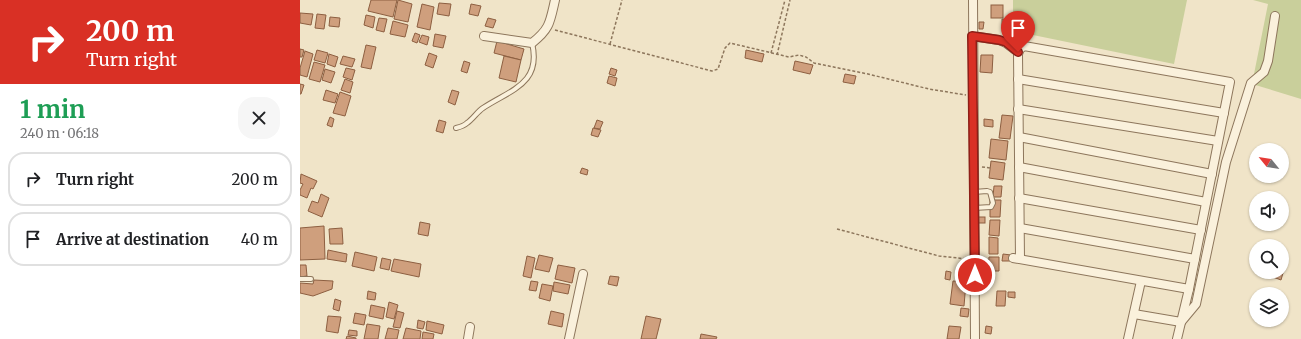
<!DOCTYPE html>
<html lang="en">
<head>
<meta charset="utf-8">
<style>
	:root { --surface:#fff; --page:#f6f6f6; --text:#202124; --muted:#757577; --line:#e0e0e0 }
	body { margin:0; font-family:Merriweather,serif; background:var(--page); color:var(--text); height:100vh; display:flex; flex-direction:column; font-size:15px; white-space:nowrap }
	* { box-sizing:border-box; margin:0 }
	p { font-size:13px; color:var(--muted) }
	.icon { flex:none; width:22px; height:22px; fill:none; stroke:currentColor; stroke-width:2; stroke-linecap:round; stroke-linejoin:round }
	.map { position:relative; flex:1; overflow:hidden }
	.sheet { display:flex; flex-direction:column; background:var(--surface); width:300px }
	.sheet>* { flex:none }
	.banner { background:#d93025; color:#fff; overflow:hidden }
	.needle { width:26px; rotate:300deg }
	.fabs { position:absolute; left:949px; top:143px; display:grid; gap:8px }
	.fabs a { display:grid; place-items:center; width:40px; height:40px; border-radius:50%; background:var(--surface); box-shadow:0 1px 3px #0004; font-size:20px }
	.pin { position:absolute; display:grid; place-items:center; width:34px; height:34px; color:#fff; margin:-41px -17px; border-radius:50% 50% 50% 0; rotate:-45deg; box-shadow:0 0 4px #0007 }
	.pin .icon { rotate:45deg }
	.me { position:absolute; width:44px; margin:-22px; rotate:0deg; stroke-linejoin:round; filter:drop-shadow(0 0 3px #0008) }
	.turn { display:flex; align-items:center; gap:14px; height:84px; padding:0 20px; font-size:18px }
	.turn .icon { width:52px; height:52px; stroke-width:2.5 }
	.turn b { display:block; font-size:28px; line-height:34px }
	.round { display:grid; place-items:center; flex:none; width:42px; height:42px; border-radius:16px; background:var(--page) }
	.summary { display:flex; align-items:center; justify-content:space-between; height:68px; padding:0 20px }
	h1 { font-size:24px; font-weight:700; line-height:30px; color:#1e9e55 }
	ul { padding:0; list-style:none }
	li { display:flex; align-items:center; gap:12px; height:54px; margin:0 8px 6px; padding:0 12px; border:2px solid var(--line); border-radius:16px }
	li div { flex:1 }
	li b { display:block; font-size:15px }
	li em { font-style:normal }
	main { display:flex; flex:1; min-height:0 }
	.map>svg:first-child { display:block }
</style>
</head>
<body>
<main>
<section class="sheet">
<div class="banner">
<div class="turn"><svg class="icon" aria-label="right" viewBox="0 0 24 24"><path d="M7 20v-9h11M14 6l5 5-5 5"/></svg><div><b>200 m</b>Turn right</div></div>
</div>
<div class="summary"><div><h1>1 min</h1><p>240 m · 06:18</p></div><a class="round"><svg class="icon" aria-label="close" viewBox="0 0 24 24"><path d="M6 6l12 12M18 6L6 18"/></svg></a></div>
<ul>
<li><svg class="icon" aria-label="right" viewBox="0 0 24 24"><path d="M7 20v-9h11M14 6l5 5-5 5"/></svg><div><b>Turn right</b></div><em>200 m</em></li>
<li><svg class="icon" aria-label="arrive" viewBox="0 0 24 24"><path d="M6 21V4h12l-3 4 3 4H6"/></svg><div><b>Arrive at destination</b></div><em>40 m</em></li>
</ul>
</section>
<div class="map">
<svg width="1001" height="339" viewBox="0 0 1001 339">
	<rect width="100%" height="100%" fill="#f0e4c8"/>
	<g fill="#c9cf9b">
		<path d="M713 0H887L874 64 713 31Z"/>
		<path d="M953 0H1001V99L952 84 968 4Z"/>
	</g>
	<g fill="#cf9f7d" stroke="#8d5f41">
		<path d="M71 0H97L93 17 68 11Z"/>
		<path d="M98 0 112 4 108 22 94 19Z"/>
		<path d="M139 3 151 4 149 16 137 14Z"/>
		<path d="M122 4 134 7 130 30 117 27Z"/>
		<path d="M171 4 181 6 178 16 169 14Z"/>
		<rect x="691" y="5" width="12" height="13"/>
		<path d="M0 13 13 14 11 25 0 23Z"/>
		<path d="M17 14 26 15 24 29 15 28Z"/>
		<path d="M66 15 75 17 73 28 64 25Z"/>
		<path d="M30 17 40 18 39 27 29 26Z"/>
		<path d="M79 18 87 19 84 32 76 30Z"/>
		<path d="M188 18 196 20 193 28 185 26Z"/>
		<path d="M702 19 709 20 708 29 702 28Z"/>
		<path d="M93 21 108 25 105 37 90 34Z"/>
		<path d="M679 22H684L683 29H679Z"/>
		<path d="M115 33 120 35 117 43 112 41Z"/>
		<path d="M135 34 146 36 143 48 133 46Z"/>
		<path d="M122 35 129 37 127 45 119 42Z"/>
		<path d="M197 41 224 49 221 60 194 53Z"/>
		<path d="M66 45 76 47 71 69 61 67Z"/>
		<path d="M0 49 4 50 2 57H0Z"/>
		<path d="M17 50 28 53 25 63 14 60Z"/>
		<path d="M446 50 464 54 462 62 445 58Z"/>
		<path d="M5 51 13 54 7 77 0 75V68Z"/>
		<path d="M129 53 137 56 133 68 125 65Z"/>
		<path d="M29 54 38 57 35 67 27 64Z"/>
		<path d="M681 55H693L692 73 680 72Z"/>
		<path d="M43 56 55 59 52 67 40 64Z"/>
		<path d="M204 56 221 60 216 82 199 78Z"/>
		<path d="M164 61 170 63 167 73 161 71Z"/>
		<path d="M495 61 513 65 510 74 493 70Z"/>
		<path d="M14 62 25 65 20 82 9 79Z"/>
		<path d="M46 68 55 70 52 80 43 77Z"/>
		<path d="M311 68 317 70 315 76 309 74Z"/>
		<path d="M25 69 35 72 31 83 22 80Z"/>
		<path d="M545 74 556 76 554 84 543 82Z"/>
		<path d="M309 76 317 78 315 86 307 83Z"/>
		<path d="M45 79 53 82 50 93 41 90Z"/>
		<path d="M0 84 4 85 1 94H0Z"/>
		<path d="M26 90 38 94 35 103 23 100Z"/>
		<path d="M152 90 159 92 155 105 148 102Z"/>
		<path d="M40 92 51 96 45 116 33 113Z"/>
		<path d="M702 115 713 116 710 139 699 138Z"/>
		<path d="M30 117 34 119 32 127 27 125Z"/>
		<path d="M684 119 693 120V127L684 126Z"/>
		<path d="M139 120 146 122 143 133 136 131Z"/>
		<path d="M297 120 303 122 300 129 294 128Z"/>
		<path d="M293 128 301 130 298 137 291 135Z"/>
		<path d="M691 139 708 141 706 160 689 158Z"/>
		<path d="M691 161 705 163 703 180 689 178Z"/>
		<path d="M282 168 288 170 287 175 280 173Z"/>
		<path d="M1 174 17 181 13 189 11 188 7 198 0 195V190L3 184 0 183Z"/>
		<path d="M694 186H702L701 197H693Z"/>
		<path d="M21 194 29 198 22 217 8 211 12 201 18 203Z"/>
		<path d="M690 200H701L700 217H690Z"/>
		<rect x="677" y="217" width="8" height="6"/>
		<path d="M690 220H700L699 236 689 235Z"/>
		<path d="M120 222 130 224 128 236 118 234Z"/>
		<path d="M24 226 25 259 0 260V228Z"/>
		<path d="M42 228 43 244H30L29 229Z"/>
		<path d="M689 237 698 238V254H689Z"/>
		<path d="M28 250 47 254 46 262 27 259Z"/>
		<path d="M55 252 77 257 74 271 52 266Z"/>
		<path d="M703 254 711 255V261H702Z"/>
		<path d="M239 255 253 258 249 272 235 269Z"/>
		<path d="M227 256 235 258 231 278 223 276Z"/>
		<path d="M689 257H699V271H688Z"/>
		<path d="M82 258 91 260 89 270 80 268Z"/>
		<path d="M94 259 121 264 119 277 91 271Z"/>
		<path d="M0 265H6L7 276 0 277Z"/>
		<path d="M258 265 275 268 272 283 255 279Z"/>
		<path d="M646 271 651 272 650 280 645 279Z"/>
		<path d="M975 272 983 273 981 280 973 277Z"/>
		<path d="M310 276 319 277 317 286 308 284Z"/>
		<path d="M14 280 33 281 32 289 13 296 0 293V283L13 284Z"/>
		<path d="M231 281 238 282 236 291 229 290Z"/>
		<path d="M653 281 666 282 664 306 650 304Z"/>
		<path d="M254 282 270 285 268 294 253 291Z"/>
		<path d="M242 284 253 286 250 301 239 298Z"/>
		<path d="M68 291 76 293 75 300 67 299Z"/>
		<path d="M697 291H706L705 306H696Z"/>
		<path d="M708 292H715V298L708 297Z"/>
		<path d="M35 299 41 301 39 311 33 309Z"/>
		<path d="M89 302 98 305 94 319 86 317Z"/>
		<path d="M71 305 85 308 83 319 69 316Z"/>
		<path d="M661 308 669 309 668 317 660 316Z"/>
		<path d="M97 311 104 313 100 328 93 327Z"/>
		<path d="M251 311 264 314 262 327 248 324Z"/>
		<path d="M55 313 66 315 64 325 53 323Z"/>
		<path d="M28 316 41 317 38 333 26 331Z"/>
		<path d="M346 316 361 319 356 339H341Z"/>
		<path d="M118 320 125 322 123 329 117 328Z"/>
		<path d="M127 321 144 325 142 334 126 330Z"/>
		<path d="M67 324 80 326 78 339H64Z"/>
		<path d="M649 326 661 327 659 339H647Z"/>
		<path d="M686 326 692 327 691 334 685 333Z"/>
		<path d="M88 328 99 330 97 339H85Z"/>
		<path d="M106 328 121 331 120 339H103Z"/>
		<path d="M49 330 57 331V336L48 335Z"/>
		<path d="M123 332 134 334 133 339H122Z"/>
		<path d="M401 334 417 337 416 339H400Z"/>
		<path d="M47 336 56 338V339H46Z"/>
	</g>
	<g fill="none" stroke-linecap="round" stroke-linejoin="round">
		<defs>
			<g id="lane">
				<path d="M156 128C160 127 164 126 167 123 173 119 177 112 183 108 210 90 242 84 232 43"/>
				<path d="M674 192 687 191 690 192 693 203 691 207 674 208"/>
				<path d="M0 279H11"/>
			</g>
			<g id="street">
				<path d="M673 0 675 339"/>
				<path d="M184 36 232 43C250 29 250 22 255 0"/>
				<path d="M672 36 699 40 706 43 718 52"/>
				<path d="M718 79 924 113"/>
				<path d="M718 109 918 141"/>
				<path d="M719 137 912 174"/>
				<path d="M719 167 906 202"/>
				<path d="M719 198 901 230"/>
				<path d="M720 228 895 259"/>
				<path d="M713 258 889 289"/>
				<path d="M720 259 718 54 720 49 724 46 930 82 889 289 877 339"/>
				<path d="M834 314 881 322 896 304 926 162 951 83 964 72 968 61 975 16"/>
				<path d="M168 339 170 327"/>
				<path d="M269 339 283 274"/>
				<path d="M828 339 841 281"/>
			</g>
		</defs>
		<use href="#lane" stroke="#8d765c" stroke-width="6"/>
		<use href="#street" stroke="#8d765c" stroke-width="10"/>
		<g stroke="#8d765c" stroke-width="1.5" stroke-dasharray="3 2" stroke-linecap="butt">
			<path d="M255 30 412 71 418 69 425 48 430 43 489 57 499 55 506 57 514 63 568 74 629 89 666 95"/>
			<path d="M310 44 322 0"/>
			<path d="M471 53 485 0"/>
			<path d="M477 55 490 0"/>
			<path d="M682 167 691 168"/>
			<path d="M537 229 639 256 667 259"/>
		</g>
		<use href="#lane" stroke="#faf1dc" stroke-width="4"/>
		<use href="#street" stroke="#faf1dc" stroke-width="8"/>
	</g>
	<g fill="none" stroke-linecap="round" stroke-linejoin="round">
		<defs>
			<path id="route" d="M675 275 672 36 699 40 706 42 718 52"/>
		</defs>
		<use href="#route" stroke="#8d1f18" stroke-width="10"/>
		<use href="#route" stroke="#d93025" stroke-width="7"/>
	</g>
</svg>
<div class="fabs">
<a><svg class="needle" viewBox="-14 -14 28 28"><path d="M0-13l5 13h-10z" fill="#e53935"/><path d="M0 13l5-13h-10z" fill="#757577"/></svg></a>
<a><svg class="icon" aria-label="sound" viewBox="0 0 24 24"><path d="M4 9h4l5-4v14l-5-4H4zM17 9q2 3 0 6"/></svg></a>
<a><svg class="icon" aria-label="search" viewBox="0 0 24 24"><circle cx="10" cy="10" r="6"/><path d="M15 15l6 6"/></svg></a>
<a><svg class="icon" aria-label="layers" viewBox="0 0 24 24"><path d="M12 4l9 5-9 5-9-5zM3 14l9 5 9-5"/></svg></a>
</div>
<div class="pin" style="left:718px;top:52px;background:#d93025"><svg class="icon" aria-label="arrive" viewBox="0 0 24 24"><path d="M6 21V4h12l-3 4 3 4H6"/></svg></div>
<svg class="me" style="left:675px;top:275px" viewBox="-20 -20 40 40"><circle r="17" fill="#d93025" stroke="#fff" stroke-width="3"/><path d="M0-11L8 9 0 5-8 9z" fill="#fff"/></svg>
</div>
</main>
</body>
</html>
